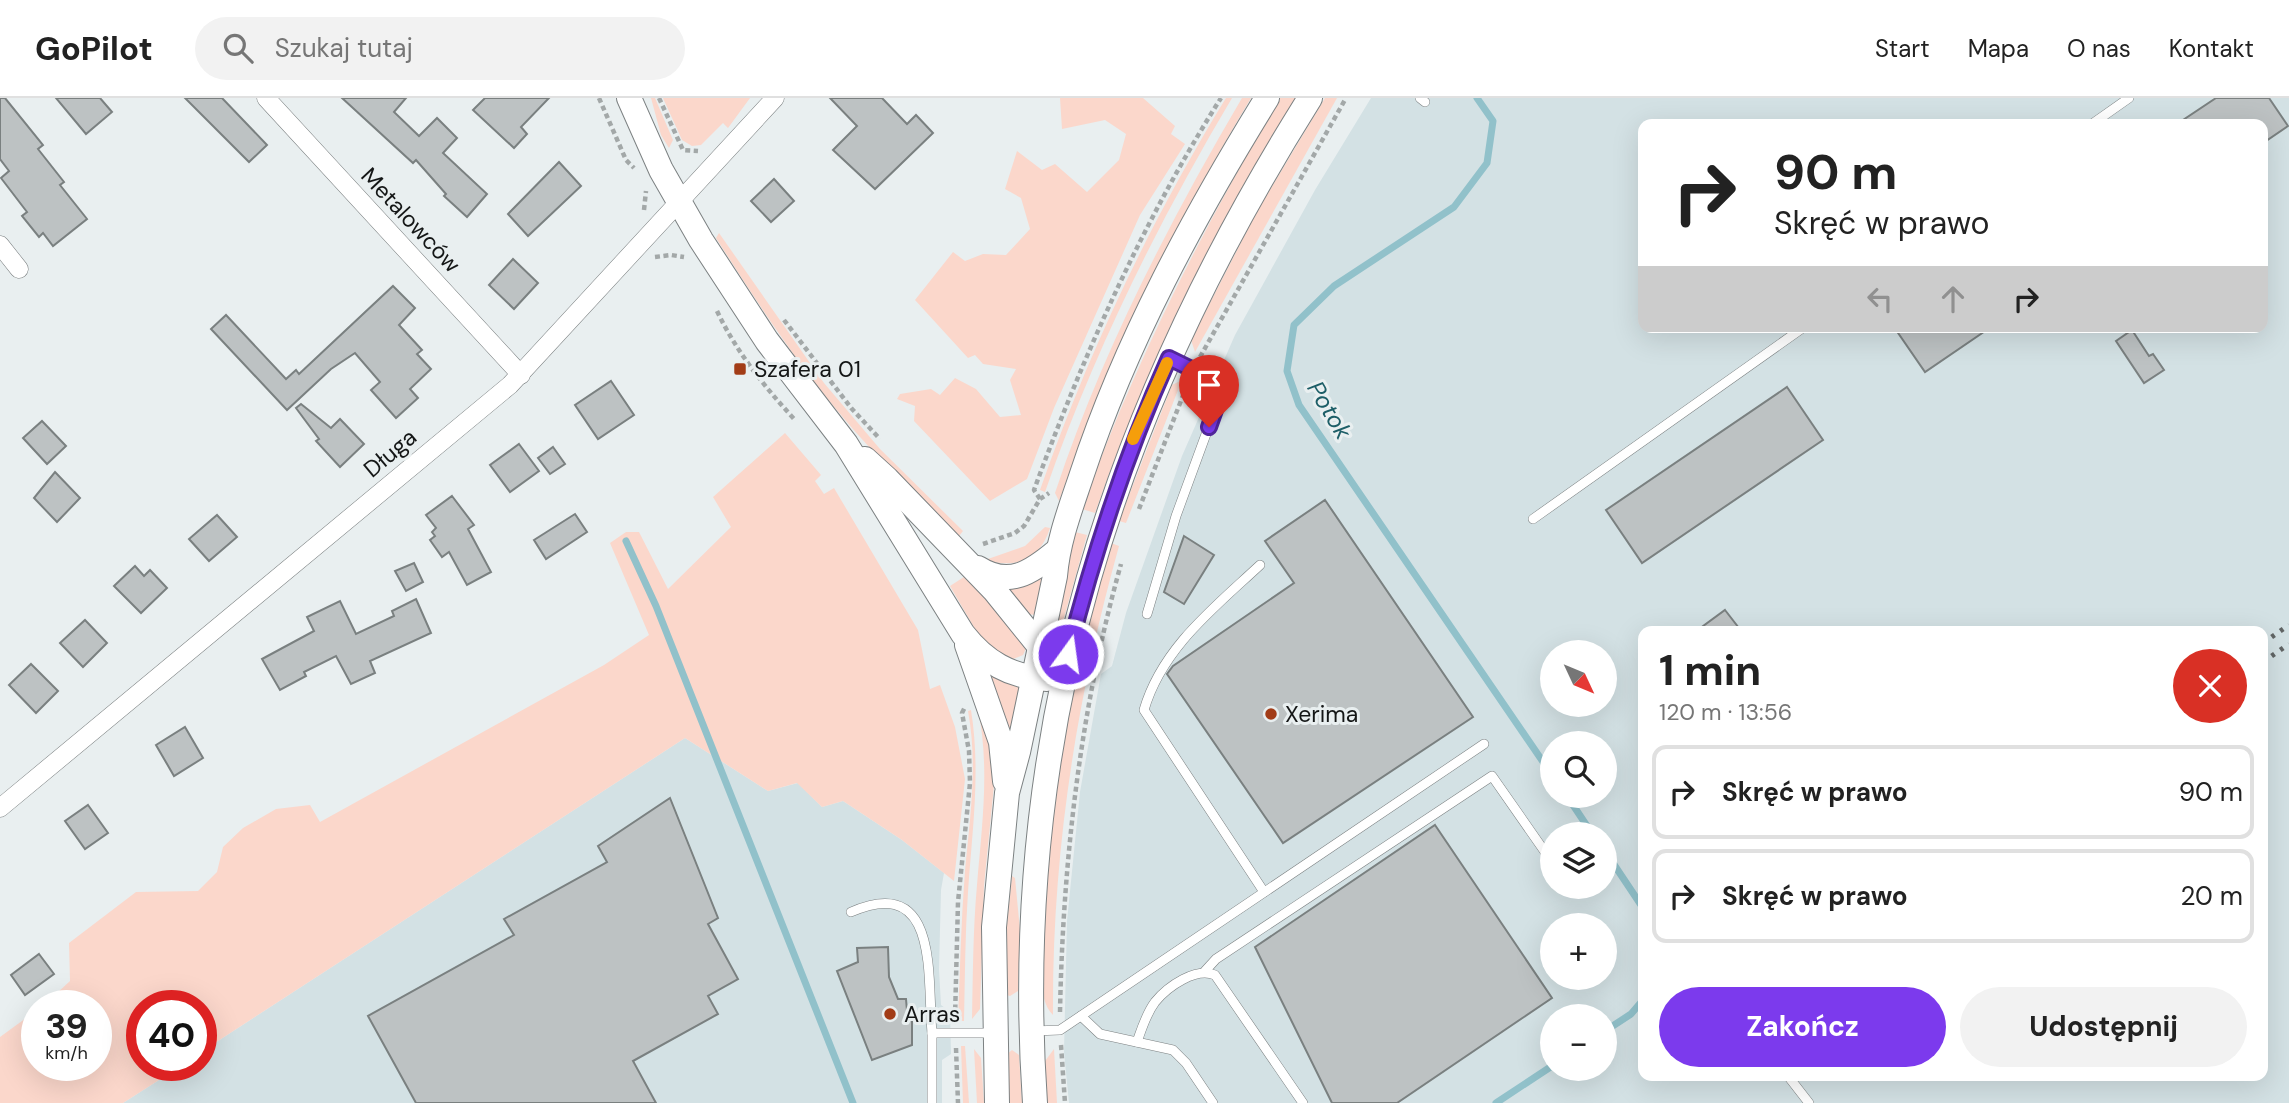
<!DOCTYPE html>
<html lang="pl">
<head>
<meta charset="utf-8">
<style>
	:root { --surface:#fff; --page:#f2f2f2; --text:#222; --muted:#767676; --line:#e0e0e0; --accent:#7c3aed }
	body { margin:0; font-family:"DM Sans",sans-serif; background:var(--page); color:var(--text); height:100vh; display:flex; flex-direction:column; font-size:26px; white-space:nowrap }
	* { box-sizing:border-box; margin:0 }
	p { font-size:23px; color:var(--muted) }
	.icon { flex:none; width:38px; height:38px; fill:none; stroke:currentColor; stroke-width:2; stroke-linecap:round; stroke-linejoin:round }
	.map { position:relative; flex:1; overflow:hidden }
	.details { position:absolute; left:1638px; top:528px; width:630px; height:455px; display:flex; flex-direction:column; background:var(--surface); border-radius:14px; box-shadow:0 7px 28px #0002 }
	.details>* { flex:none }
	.guide { position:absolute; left:1638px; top:21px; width:630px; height:214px; border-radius:14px; box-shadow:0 7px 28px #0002; background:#fff; color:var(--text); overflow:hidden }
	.needle { width:46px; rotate:134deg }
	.tools { position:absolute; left:1540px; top:542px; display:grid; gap:14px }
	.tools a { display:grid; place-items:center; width:77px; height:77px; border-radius:50%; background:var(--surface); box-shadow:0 7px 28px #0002; font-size:35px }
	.speed { position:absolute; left:21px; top:892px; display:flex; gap:14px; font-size:35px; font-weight:700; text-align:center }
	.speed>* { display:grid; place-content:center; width:91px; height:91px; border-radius:50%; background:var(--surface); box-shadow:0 7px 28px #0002; line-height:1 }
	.speed small { font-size:18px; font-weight:400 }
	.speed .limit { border:10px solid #d22; background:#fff; color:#111 }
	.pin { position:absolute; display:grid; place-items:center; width:60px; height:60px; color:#fff; margin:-72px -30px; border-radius:50% 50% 50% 0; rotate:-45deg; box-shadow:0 0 7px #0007 }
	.pin .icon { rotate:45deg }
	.me { position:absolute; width:77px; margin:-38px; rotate:14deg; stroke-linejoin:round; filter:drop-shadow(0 0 5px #0008) }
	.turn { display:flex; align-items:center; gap:24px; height:147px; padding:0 21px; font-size:32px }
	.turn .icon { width:91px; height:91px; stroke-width:2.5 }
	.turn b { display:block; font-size:49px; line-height:60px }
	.lanes { display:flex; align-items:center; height:66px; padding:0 21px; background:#0003; justify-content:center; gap:35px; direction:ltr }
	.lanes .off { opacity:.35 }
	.round { display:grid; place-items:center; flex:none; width:74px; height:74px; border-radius:37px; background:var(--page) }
	.headline { display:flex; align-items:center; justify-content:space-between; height:119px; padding:0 21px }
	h1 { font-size:42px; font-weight:700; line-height:52px }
	.button { display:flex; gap:14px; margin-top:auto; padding:14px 21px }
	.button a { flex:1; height:80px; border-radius:42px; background:var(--accent); color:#fff; font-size:28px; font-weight:700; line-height:80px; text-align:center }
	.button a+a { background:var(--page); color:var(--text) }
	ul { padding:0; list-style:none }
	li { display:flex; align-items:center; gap:21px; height:94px; margin:0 14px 10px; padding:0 7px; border:4px solid var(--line); border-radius:14px }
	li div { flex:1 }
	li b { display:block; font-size:26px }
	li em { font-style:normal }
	header { display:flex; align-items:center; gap:42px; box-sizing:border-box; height:98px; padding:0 35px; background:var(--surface); border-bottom:2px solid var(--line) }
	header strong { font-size:33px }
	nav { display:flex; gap:38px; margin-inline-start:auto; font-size:24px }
	.search { width:490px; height:63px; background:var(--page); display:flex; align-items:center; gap:18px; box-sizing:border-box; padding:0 24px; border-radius:38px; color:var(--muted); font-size:26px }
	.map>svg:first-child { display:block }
</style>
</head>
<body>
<header>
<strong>GoPilot</strong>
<div class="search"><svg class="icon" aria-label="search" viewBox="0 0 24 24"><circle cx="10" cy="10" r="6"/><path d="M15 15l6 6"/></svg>Szukaj tutaj</div>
<nav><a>Start</a><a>Mapa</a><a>O nas</a><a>Kontakt</a></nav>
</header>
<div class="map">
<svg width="2289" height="1005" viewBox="0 0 2289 1005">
	<rect width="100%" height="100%" fill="#e9eff0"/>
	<g fill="#d3e1e4" fill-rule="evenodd">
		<path d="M1371 0H2289V1005H1069L1064 954 1067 823 1080 694 1101 576 1112 568 1126 515 1182 358 1235 237 1315 92ZM1643 26H2263V229H1643ZM1643 534H2263V978H1643ZM1552 555H1605V607H1552ZM1552 646H1605V698H1552ZM1552 737H1605V789H1552ZM1552 828H1605V880H1552ZM1552 919H1605V971H1552Z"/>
		<path d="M685 640 768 693 798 685 822 709 843 703 902 742 944 775 941 792 939 871 941 907 950 914 951 956 942 962V1005H123L181 968H201V954Z"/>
	</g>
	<g fill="#fbd7cb">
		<path d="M651 0H655L673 42 669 50 661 37Z"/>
		<path d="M663 0H750L728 30 723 25 701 47 692 48 682 42Z"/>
		<path d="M1060 0H1143L1175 28 1171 36 1185 46 1140 117 1054 310 1027 381 990 403 914 323 915 308 897 301 900 296 931 291 940 297 955 280 976 291 1000 319 1021 317 1010 282 1016 271 983 266 975 257 968 260 915 202 953 154 965 163 983 156 1006 157 1030 131 1021 100 1005 91 1017 53 1042 72 1055 66 1087 94 1119 62 1126 36 1105 22 1062 31Z"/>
		<path d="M1226 0H1232C1157 126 1093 256 1045 394L1040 392C1088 255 1150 124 1226 0Z"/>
		<path d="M1242 0H1251C1171 134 1111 256 1059 403L1055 395C1101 256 1168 126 1242 0Z"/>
		<path d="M1280 0H1296C1215 133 1146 268 1095 415L1082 411C1134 265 1202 132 1280 0Z"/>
		<path d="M1325 0H1337L1195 254 1191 242 1256 115Z"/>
		<path d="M719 135 824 285 880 351 963 433 959 438C921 401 881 364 846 323 797 266 756 203 716 140Z"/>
		<path d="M1182 282 1126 425 1119 423 1172 287Z"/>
		<path d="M785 335 821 377 815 383 824 396 834 390 918 532 930 591 940 587 955 629 965 681 954 783 902 742 843 703 822 709 797 685 768 693 685 640 201 954V908H142V968H181L123 1005H0V939L37 912V968H96V908H43L70 883 69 845 136 794 198 793 217 774 223 749 243 730 276 711 310 707 320 724 604 567 649 537 610 445 626 434H639L668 491 731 429 713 399Z"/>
		<path d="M1045 429 1050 430C1040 462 1016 471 985 462L1025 448Z"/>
		<path d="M1075 434 1087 437 1062 527 1053 542Z"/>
		<path d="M1111 445 1119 448C1076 602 1052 756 1053 917 1036 900 1044 867 1044 845 1048 710 1072 574 1111 445Z"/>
		<path d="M967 477 1027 548 1023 557 1011 562 983 545 950 488Z"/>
		<path d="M1045 478 1035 517 1027 516 1005 489Z"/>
		<path d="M989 575 1017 587 1019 591 1011 647Z"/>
		<path d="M978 611 990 647 994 687 984 788 980 911 972 921C973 876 973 831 977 787 982 727 990 670 978 611Z"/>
		<path d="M971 612C981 674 972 733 968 794 965 837 965 880 964 923H958C960 873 961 823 965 773 970 719 978 667 968 613Z"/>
		<path d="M1012 778 1015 780 1020 832 1018 893 1010 898 1007 897 1006 835Z"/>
		<path d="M961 948H965L969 1005H963Z"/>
		<path d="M974 951 981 960 984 1005H977Z"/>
		<path d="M1054 951 1057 1005H1047L1045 963Z"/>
		<path d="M1012 952 1019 957 1022 1005H1009L1006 957Z"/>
	</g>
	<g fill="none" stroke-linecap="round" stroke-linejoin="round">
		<g stroke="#91c1ca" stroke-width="7">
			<path d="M1477 0 1493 23 1487 65 1454 109 1334 188 1294 227 1287 273 1299 307 1552 677"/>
			<path d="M626 443 656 508 853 1005"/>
			<path d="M1567 698 1593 737"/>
			<path d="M1605 753 1643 810"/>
			<path d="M1605 933 1631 916 1643 902"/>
			<path d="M1496 1005 1552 968"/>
		</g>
	</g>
	<g fill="#bdc2c3" stroke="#7a8080" stroke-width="2">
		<path d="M0 0H5L43 47 38 51 64 84 60 87 87 121 53 148 43 135 39 139 22 118 27 114 1 80 9 73 0 61Z"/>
		<path d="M56 0H100L112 14 86 36Z"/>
		<path d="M185 0H222L267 47 249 64Z"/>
		<path d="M342 0H406L394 14 419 38 437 20 457 40 443 55 487 96 467 119 444 98 446 96 416 62 413 65Z"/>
		<path d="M485 0H549L521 29 527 36 514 50 473 12Z"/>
		<path d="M830 0H882L907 26 916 17 933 35 875 91 833 52 857 28Z"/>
		<path d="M2216 0H2269L2288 28 2263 45V26H2177Z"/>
		<path d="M559 64 581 88 528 138 508 116Z"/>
		<path d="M774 81 794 103 771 124 751 103Z"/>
		<path d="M513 161 538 185 514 211 489 187Z"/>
		<path d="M393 188 415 210 399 227 422 252 417 256 431 271 410 291 418 300 396 320 371 292 380 284 355 255 331 271 287 312 211 231 226 217 286 281 296 272 299 276Z"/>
		<path d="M1894 229H1991L1925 274Z"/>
		<path d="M2132 232 2149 258 2153 256 2164 272 2144 285 2116 243Z"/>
		<path d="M611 283 634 317 598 341 575 307Z"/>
		<path d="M1787 289 1823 342 1642 465 1606 412Z"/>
		<path d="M301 306 331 330 340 321 364 346 340 369 316 343 319 341 296 310Z"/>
		<path d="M42 323 66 348 47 366 23 340Z"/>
		<path d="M519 346 539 373 510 394 490 367Z"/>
		<path d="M553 349 565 366 550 376 538 360Z"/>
		<path d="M55 374 80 400 57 424 34 400Z"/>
		<path d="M452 398 474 427 468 431 491 474 467 487 449 454 442 459 430 442 435 438 432 434 436 430 426 417Z"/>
		<path d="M1325 402 1473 619 1283 745 1167 576 1173 568 1294 485 1265 443Z"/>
		<path d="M575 416 587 434 546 461 534 442Z"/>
		<path d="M217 417 237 439 209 463 189 441Z"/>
		<path d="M1184 438 1214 457 1184 506 1164 494Z"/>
		<path d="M414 465 423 484 406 493 395 473Z"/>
		<path d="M135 468 144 478 150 472 167 490 141 515 114 488Z"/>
		<path d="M416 501 431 535 370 563 375 575 351 586 336 558 304 574 306 578 280 592 262 561 314 533 307 519 340 503 356 536 394 518 392 513Z"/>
		<path d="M1725 512 1742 534H1695Z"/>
		<path d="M85 522 107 545 83 569 60 545Z"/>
		<path d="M31 566 58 593 36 615 9 587Z"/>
		<path d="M185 629 203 660 174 678 156 647Z"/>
		<path d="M670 700 718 820 708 826 738 881 708 898 718 916 633 963 656 1005H416L368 918 514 837 504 821 607 764 598 748Z"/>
		<path d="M88 707 108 735 85 751 65 723Z"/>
		<path d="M1435 727 1552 900 1397 1005H1332L1255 849Z"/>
		<path d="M888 849 889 879 898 901H906L907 913H912V947L872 962 837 873 858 864 857 850Z"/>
		<path d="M39 856 54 876 25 897 11 877Z"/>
	</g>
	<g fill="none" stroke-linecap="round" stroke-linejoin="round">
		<defs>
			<g id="lane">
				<path d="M1420 0 1425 4"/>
				<path d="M2092 26 2129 0"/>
				<path d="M1533 421 1804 229"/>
				<path d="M1260 467C1214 510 1162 550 1144 612L1264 794"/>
				<path d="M1147 516 1176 418 1220 298C1218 274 1190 269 1171 260"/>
				<path d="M1570 789 1573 793"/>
				<path d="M851 814C940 775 927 879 932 935H994"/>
				<path d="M1205 873 1216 861 1492 678 1552 764"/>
				<path d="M1081 918 1100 936 1173 952 1186 965 1213 1005"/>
				<path d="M1034 933 1060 932 1484 646"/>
				<path d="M932 935V1005"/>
				<path d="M1137 944C1142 930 1146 916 1155 904 1168 888 1196 869 1215 877L1303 1005"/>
				<path d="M1788 978 1809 1005"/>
			</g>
			<g id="street">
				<path d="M266 0 521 277"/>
				<path d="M0 147 19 171"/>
				<path d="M0 710 510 287 775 0"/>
			</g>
			<g id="secondary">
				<path d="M629 0 661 72 701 142 767 243 846 346 963 536C985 564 1010 579 1047 581"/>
				<path d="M865 361 887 381 995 493 1045 555"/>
				<path d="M978 470C1009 490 1032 474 1057 453"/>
				<path d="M967 547 1001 644 1005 683"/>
				<path d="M997 1005 994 829 1007 695 1018 654 1055 478C1058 442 1071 409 1082 376 1126 243 1194 118 1267 0"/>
				<path d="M1035 1005C1009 632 1113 313 1310 0"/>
			</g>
		</defs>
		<use href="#lane" stroke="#7c8182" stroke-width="10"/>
		<use href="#street" stroke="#7c8182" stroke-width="19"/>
		<use href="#secondary" stroke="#7c8182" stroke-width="26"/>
		<g stroke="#a3a8a8" stroke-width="4.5" stroke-dasharray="5 3.5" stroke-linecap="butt">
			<path d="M599 0 626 62 634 70"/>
			<path d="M659 0 683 52 698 53"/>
			<path d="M644 112 646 93"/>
			<path d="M655 159 671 157 684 159"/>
			<path d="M717 213C737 255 764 288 795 322"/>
			<path d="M784 222 852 311 880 341"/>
			<path d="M1200 259 1346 0"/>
			<path d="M1040 401 1034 392C1084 256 1143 123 1221 0"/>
			<path d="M1139 411 1189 282"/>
			<path d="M983 446 1015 435 1024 428 1040 401 1049 395"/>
			<path d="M1060 914C1063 763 1080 612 1121 466"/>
			<path d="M955 920 958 804 970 685 969 653 962 615 965 609"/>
			<path d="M1061 947 1065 1005"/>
			<path d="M956 950 958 1005"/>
		</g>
		<use href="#lane" stroke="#fff" stroke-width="9"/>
		<use href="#street" stroke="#fff" stroke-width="18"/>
		<use href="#secondary" stroke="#fff" stroke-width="24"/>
		<g stroke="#616565" stroke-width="5" stroke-dasharray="3.5 7" stroke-linecap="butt">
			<path d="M2263 545 2289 527"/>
			<path d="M2263 564 2289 546"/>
		</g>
	</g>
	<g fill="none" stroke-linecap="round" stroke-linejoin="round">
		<defs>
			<path id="route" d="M1068 556C1094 454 1126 356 1169 260L1216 283 1220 298 1209 329"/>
		</defs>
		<use href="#route" stroke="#51269a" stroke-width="18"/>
		<use href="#route" stroke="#7c3aed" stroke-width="12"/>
		<path stroke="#f59e0b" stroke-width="12" d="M1133 341 1167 265"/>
	</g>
	<g fill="#a23c17" stroke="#e9eff0" stroke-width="2.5">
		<rect x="733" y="264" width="14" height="14" rx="3.5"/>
		<circle cx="1271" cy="616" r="7"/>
		<circle cx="890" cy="916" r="7"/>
	</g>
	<g text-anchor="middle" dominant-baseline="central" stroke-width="6" stroke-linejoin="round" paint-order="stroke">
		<g font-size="23" fill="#141616" stroke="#e9eff0">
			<text transform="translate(411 122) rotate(47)">Metalowców</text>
			<text transform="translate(390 355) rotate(-40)">Długa</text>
		</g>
		<g font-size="23" fill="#141616" stroke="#e9eff0" text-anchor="start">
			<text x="754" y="271">Szafera 01</text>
			<text x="1285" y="616">Xerima</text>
			<text x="904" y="916">Arras</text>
		</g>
		<g font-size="24" font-style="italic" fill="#1d5e67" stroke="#e9eff0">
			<text transform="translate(1330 312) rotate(59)">Potok</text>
		</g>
	</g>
</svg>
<div class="tools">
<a><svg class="needle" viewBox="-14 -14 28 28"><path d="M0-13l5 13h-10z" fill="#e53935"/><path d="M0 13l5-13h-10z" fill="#767676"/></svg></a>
<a><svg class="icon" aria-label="search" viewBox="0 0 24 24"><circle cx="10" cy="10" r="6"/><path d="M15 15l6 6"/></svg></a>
<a><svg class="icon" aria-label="layers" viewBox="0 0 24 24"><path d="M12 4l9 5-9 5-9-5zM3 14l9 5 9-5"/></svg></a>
<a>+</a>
<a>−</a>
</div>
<div class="speed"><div>39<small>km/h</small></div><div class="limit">40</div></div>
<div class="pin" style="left:1209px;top:329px;background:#d93025"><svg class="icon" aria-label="arrive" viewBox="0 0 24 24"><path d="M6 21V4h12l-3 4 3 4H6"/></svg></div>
<svg class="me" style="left:1068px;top:556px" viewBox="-20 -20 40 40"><circle r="17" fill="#7c3aed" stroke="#fff" stroke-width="3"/><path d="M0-11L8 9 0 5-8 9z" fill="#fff"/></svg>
<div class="guide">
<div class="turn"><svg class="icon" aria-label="right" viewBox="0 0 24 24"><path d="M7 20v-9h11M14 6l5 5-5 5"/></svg><div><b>90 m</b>Skręć w prawo</div></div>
<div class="lanes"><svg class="icon off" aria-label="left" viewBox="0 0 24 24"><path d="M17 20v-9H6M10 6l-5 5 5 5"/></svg><svg class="icon off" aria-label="ahead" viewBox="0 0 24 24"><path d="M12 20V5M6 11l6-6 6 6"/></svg><svg class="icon" aria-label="right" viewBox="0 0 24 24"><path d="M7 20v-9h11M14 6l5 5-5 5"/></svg></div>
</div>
<section class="details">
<div class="headline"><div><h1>1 min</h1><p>120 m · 13:56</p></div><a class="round" style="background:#d93025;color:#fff"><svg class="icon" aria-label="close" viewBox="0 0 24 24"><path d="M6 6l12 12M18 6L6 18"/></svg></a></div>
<ul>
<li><svg class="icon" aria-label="right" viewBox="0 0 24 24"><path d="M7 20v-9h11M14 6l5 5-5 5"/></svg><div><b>Skręć w prawo</b></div><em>90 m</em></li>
<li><svg class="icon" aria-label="right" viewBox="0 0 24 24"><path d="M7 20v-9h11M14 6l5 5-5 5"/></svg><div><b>Skręć w prawo</b></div><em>20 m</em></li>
</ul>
<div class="button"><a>Zakończ</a><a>Udostępnij</a></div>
</section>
</div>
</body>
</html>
